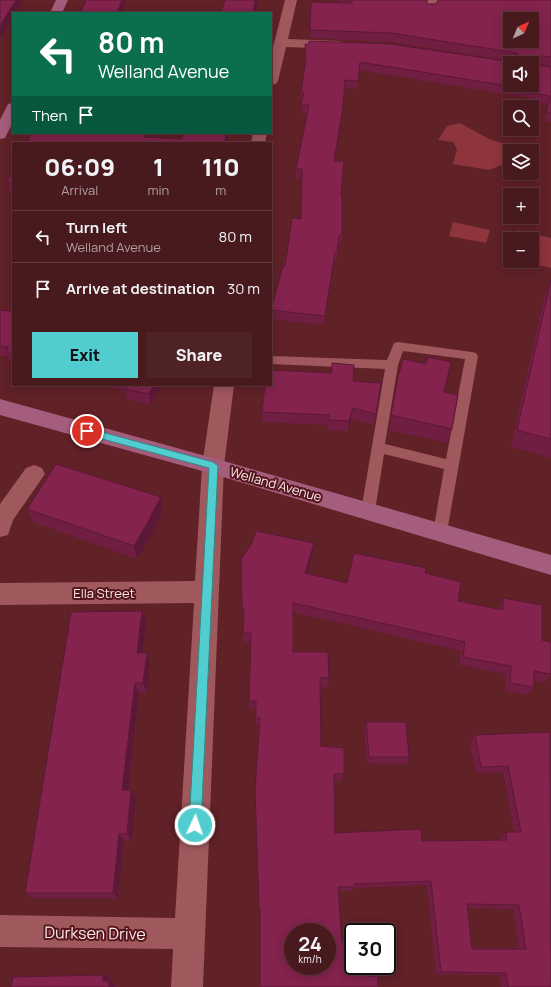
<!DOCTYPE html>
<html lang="en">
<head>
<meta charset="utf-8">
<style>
	:root { --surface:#48191d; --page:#4f2226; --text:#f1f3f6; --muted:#b1a0a4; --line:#60383b; --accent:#52cdcf }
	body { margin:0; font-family:Manrope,sans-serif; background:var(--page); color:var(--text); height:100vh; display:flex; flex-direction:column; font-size:15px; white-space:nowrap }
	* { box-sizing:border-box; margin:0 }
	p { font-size:13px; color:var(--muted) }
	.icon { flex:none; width:22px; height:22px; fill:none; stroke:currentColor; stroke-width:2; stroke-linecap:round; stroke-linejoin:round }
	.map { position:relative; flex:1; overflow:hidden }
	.sheet { position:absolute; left:12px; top:142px; width:260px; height:244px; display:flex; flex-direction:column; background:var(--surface); border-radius:0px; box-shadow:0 2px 10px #0003,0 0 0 1px var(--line) }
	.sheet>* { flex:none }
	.top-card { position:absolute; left:12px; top:12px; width:260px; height:122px; border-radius:0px; box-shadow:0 2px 10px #0003,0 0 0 1px var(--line); background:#0b6e4f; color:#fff; overflow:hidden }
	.needle { width:26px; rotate:44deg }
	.controls { position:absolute; left:503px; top:12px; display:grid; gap:8px }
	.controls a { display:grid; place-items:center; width:36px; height:36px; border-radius:0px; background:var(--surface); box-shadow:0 2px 10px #0003,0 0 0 1px var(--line); font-size:20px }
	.speed { position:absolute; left:284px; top:923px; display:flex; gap:8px; font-size:20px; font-weight:700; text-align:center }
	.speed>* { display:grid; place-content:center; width:52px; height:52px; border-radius:50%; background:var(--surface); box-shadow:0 2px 10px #0003,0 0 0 1px var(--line); line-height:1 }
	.speed small { font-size:10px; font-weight:400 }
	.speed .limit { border:2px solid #111; border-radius:6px; background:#fff; color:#111 }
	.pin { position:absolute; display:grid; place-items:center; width:34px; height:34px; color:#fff; margin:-17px; border:2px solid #fff; border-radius:50%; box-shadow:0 1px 4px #0007 }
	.me { position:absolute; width:44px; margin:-22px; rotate:3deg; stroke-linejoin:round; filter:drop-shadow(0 0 3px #0008) }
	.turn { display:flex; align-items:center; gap:14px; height:84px; padding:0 20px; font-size:18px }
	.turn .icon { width:52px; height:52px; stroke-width:2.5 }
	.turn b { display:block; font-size:28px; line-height:34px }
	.then { display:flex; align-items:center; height:38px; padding:0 20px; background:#0003; gap:8px; font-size:15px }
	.eta { display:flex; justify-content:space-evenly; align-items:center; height:68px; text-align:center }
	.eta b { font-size:24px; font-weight:800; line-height:28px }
	.action { display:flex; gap:8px; margin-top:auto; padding:8px 20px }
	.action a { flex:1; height:46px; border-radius:0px; background:var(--accent); color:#111; font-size:16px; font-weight:800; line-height:46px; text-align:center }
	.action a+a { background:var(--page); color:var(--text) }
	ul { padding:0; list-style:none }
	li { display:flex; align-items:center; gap:12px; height:52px; padding:0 20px; border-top:1px solid var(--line) }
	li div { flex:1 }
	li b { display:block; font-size:15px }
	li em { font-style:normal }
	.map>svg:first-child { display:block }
</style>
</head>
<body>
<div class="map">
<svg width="551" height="987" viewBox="0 0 551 987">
	<rect width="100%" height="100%" fill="#602127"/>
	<g fill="#8e343d">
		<path d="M460 123 491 140 509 145V162L489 170 453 164 457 149 453 142 438 140 447 126Z"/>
		<path d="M453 222 490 230 486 243 449 236Z"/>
		<path d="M518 230 551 238V268L521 261H532V239H516Z"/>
	</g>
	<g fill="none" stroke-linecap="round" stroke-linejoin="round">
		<path fill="#9f585c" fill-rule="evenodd" d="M398 342 472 352 476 353 478 356 447 532 445 536 440 538 435 536 433 532 444 469 384 454 375 511 373 515 368 517 363 515 361 511 385 369 271 364V356L387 360 394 343ZM403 351 465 359 446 459 385 444 398 365Z"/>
		<g fill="#9f585c" fill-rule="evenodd">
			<path d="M285 0H297L288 39 338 41 342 42 344 45 342 48 338 49 286 47 278 81 276 84 271 85V55Z"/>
			<path d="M428 0H440L435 10H427L425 7Z"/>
			<path d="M253 133H267L265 143H251Z"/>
			<path d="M214 385H234L224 466 203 987H171L173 949 0 947V915L175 918 194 603 0 605V583L195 581 202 466Z"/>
			<path d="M34 465 42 468 45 474 13 520 8 535 0 537V504L26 468Z"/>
		</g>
		<g fill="#a45d7c" fill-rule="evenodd">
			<path d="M56 0H68L62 13H50Z"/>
			<path d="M13 103V122L5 138 0 139V120L8 104Z"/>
			<path d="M0 399 213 458 551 555V575L213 474 0 415Z"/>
		</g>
	</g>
	<g fill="#711e43" fill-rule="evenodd">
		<path d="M338 0H427L426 2 428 4 551 0V66L533 63V65L551 67V122L545 121 548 105 529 102 530 98 359 70 357 89 345 88 342 116 335 161 341 195 342 236 341 245H338L336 262 334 261 324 325 271 319V310L301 219V178H296V169L307 114 301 113 302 100H300L301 92 306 62 305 52V44L512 62V61L390 42 310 38 311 2 342 3Z"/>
		<path d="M13 169V193L10 192 7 182Z"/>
		<path d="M551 280V458L511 447 544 298Z"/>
		<path d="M0 310 13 311V363L10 362 8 357 0 356Z"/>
		<path d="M398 377 444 392 452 429 448 443 389 430Z"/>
		<path d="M353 381 381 383 374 424 351 419 348 431 328 430V425L262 422V412Z"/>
		<path d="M100 385H161L151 404 127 399 125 391Z"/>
		<path d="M161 497 163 511 155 526V528L137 559 33 522 27 509Z"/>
		<path d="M252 543H314L313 553 307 574 347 583 425 573 458 601 499 609V607L503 598 542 640 551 674 545 683 534 680V687L529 695 505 691 506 674 459 665 461 651 293 612V652L329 678 327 687H320L321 746 344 774 342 781 334 780 335 833 422 841 501 840 500 838 506 832H514L503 772 476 773 470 742 475 735 550 732 551 987H501L500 975 436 974 427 885 354 888 353 891H339L342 942 366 976 378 987 260 912V726L256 725V709H250L249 701 250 642H243V617L242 608ZM467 908 513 909 519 949H472Z"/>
		<path d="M142 611 146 623 142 653H147L150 664 147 693H139L128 790 136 798 132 841H124L118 898H34L25 893Z"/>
		<path d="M366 722 409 757 406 764 367 763 364 729Z"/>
	</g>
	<g fill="#5c1837">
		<path d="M16 0H24L16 13H13V17L0 39V26Z"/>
		<path d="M122 0H127L122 13H117Z"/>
		<path d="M255 0H258L255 13 253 12Z"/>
		<path d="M345 80 342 116 333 169 334 161Z"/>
		<path d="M145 133H147L146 143 144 137Z"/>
		<path d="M227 133H229L227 143H224Z"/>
		<path d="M335 253 334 261 324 325 325 316Z"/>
		<path d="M154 385H161L151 404 149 394Z"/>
		<path d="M353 408 351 419 348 431 349 421Z"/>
		<path d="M161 497 163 511 155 526V528L137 559 134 546Z"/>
		<path d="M314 543 313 553 305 583V573Z"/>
		<path d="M142 611 146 623 141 664 137 653Z"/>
		<path d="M147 653 150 664 147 693 143 683Z"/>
		<path d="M135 683 139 693 127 798 122 790Z"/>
		<path d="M131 790 136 798 132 841 127 834Z"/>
		<path d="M119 834 124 841 118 898 113 893Z"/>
		<path d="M103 975 109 977V983L103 981Z"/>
		<path d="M109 981 115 984V987H109Z"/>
	</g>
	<g fill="#83234e" stroke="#5c1837" fill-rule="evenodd">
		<path d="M0 0H16L0 26Z"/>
		<path d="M86 0H122L117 13H81Z"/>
		<path d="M225 0H255L253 12H255V13H221Z"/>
		<path d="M349 0H425L428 4H436L438 0H551V57L533 55V65L551 67V113L547 112 550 96 532 93 533 90 360 62 358 81 345 80 343 107 334 161H344L341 195H342V236H339L337 253H335L325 316 271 310 283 266H285L292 218 301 219 302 169H296L309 105H301L304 92H301L306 58 305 44H309V41L391 44 512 62 513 61V56L518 55 517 53 391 33 310 30 311 2 353 3ZM510 19H532V41H510ZM510 63H532V85H510Z"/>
		<path d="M31 133H145L144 137 182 139 184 133H227L224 143H27Z"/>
		<path d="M13 169V182H7Z"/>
		<path d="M551 280V439L517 430Z"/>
		<path d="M0 310 13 311V352H6L8 347 0 346Z"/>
		<path d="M428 357 451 362 444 392 458 395 452 429 391 415 398 377 403 359 426 364Z"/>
		<path d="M332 363 354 365 353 381 381 383 376 414 353 408 349 421 329 420V415L262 412 265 385H271V370L332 373Z"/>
		<path d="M127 385H154L149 394 125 389Z"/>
		<path d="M56 464 161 497 151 515H152L134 546 27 509Z"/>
		<path d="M256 531 314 543 305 573 347 583 354 553 426 568 425 573 461 582 458 601 503 610V598L542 605V640L551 642V674L534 671V687L510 683 511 666 463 657 465 642 293 603V652H328L329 678H320L321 746 344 748V774H334L335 833 421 829 422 841 507 840 506 832H521L508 766 481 767 475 735 550 732 551 987H508L506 973 441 972 431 881 355 884V887H338L342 942H353V966H365L366 976H378V987H260V909H259L255 790 260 718H256V701H249L251 633H243L244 608H242L241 559 252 543ZM467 904 519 905 526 949H472ZM293 932H327V966H293Z"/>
		<path d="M142 611 137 653H147L143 683H135L122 790H131L127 834H119L113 893H25L71 612Z"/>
		<path d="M366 722H406L409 757H369Z"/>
		<path d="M103 975V981H109V987H11L13 977Z"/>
	</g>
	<path fill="#52cdcf" stroke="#358587" d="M87 428 213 462 218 466 201 825 199 829 195 831 191 829 189 825 209 468 84 434 83 431Z"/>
	<g text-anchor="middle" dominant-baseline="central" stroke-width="4" stroke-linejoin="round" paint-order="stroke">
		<g font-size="13" fill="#fae9e9" stroke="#54151d">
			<text transform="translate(276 484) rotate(16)">Welland Avenue</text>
			<text x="104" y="593">Ella Street</text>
		</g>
		<g font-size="16" fill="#fae9e9" stroke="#54151d">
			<text transform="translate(95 933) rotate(1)">Durksen Drive</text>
		</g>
	</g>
</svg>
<div class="controls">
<a><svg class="needle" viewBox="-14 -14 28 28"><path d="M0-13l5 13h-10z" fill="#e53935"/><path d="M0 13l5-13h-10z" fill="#b1a0a4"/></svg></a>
<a><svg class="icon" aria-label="sound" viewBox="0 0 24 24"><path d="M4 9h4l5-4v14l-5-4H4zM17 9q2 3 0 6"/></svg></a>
<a><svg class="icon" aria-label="search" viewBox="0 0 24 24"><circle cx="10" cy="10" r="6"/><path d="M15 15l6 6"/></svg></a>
<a><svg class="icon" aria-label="layers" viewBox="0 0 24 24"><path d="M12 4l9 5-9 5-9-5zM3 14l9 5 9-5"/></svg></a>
<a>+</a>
<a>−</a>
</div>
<div class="speed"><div>24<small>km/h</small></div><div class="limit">30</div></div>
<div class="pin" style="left:87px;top:431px;background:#d93025"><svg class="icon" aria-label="arrive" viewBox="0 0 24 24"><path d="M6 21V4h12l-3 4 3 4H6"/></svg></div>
<svg class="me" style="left:195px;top:825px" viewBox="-20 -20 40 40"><circle r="17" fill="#52cdcf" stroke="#fff" stroke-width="3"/><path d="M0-11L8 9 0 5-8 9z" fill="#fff"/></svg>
<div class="top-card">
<div class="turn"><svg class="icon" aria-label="left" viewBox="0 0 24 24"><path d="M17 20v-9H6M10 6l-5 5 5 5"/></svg><div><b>80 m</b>Welland Avenue</div></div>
<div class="then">Then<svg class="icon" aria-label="arrive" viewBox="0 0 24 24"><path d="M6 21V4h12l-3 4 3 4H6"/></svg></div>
</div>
<section class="sheet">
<div class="eta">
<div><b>06:09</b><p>Arrival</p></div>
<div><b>1</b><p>min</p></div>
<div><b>110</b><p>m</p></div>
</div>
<ul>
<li><svg class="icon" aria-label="left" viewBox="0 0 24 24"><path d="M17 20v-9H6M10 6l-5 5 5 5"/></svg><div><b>Turn left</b><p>Welland Avenue</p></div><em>80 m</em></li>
<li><svg class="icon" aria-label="arrive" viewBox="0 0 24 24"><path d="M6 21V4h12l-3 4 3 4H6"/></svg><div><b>Arrive at destination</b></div><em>30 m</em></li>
</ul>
<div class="action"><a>Exit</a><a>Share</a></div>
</section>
</div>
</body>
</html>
